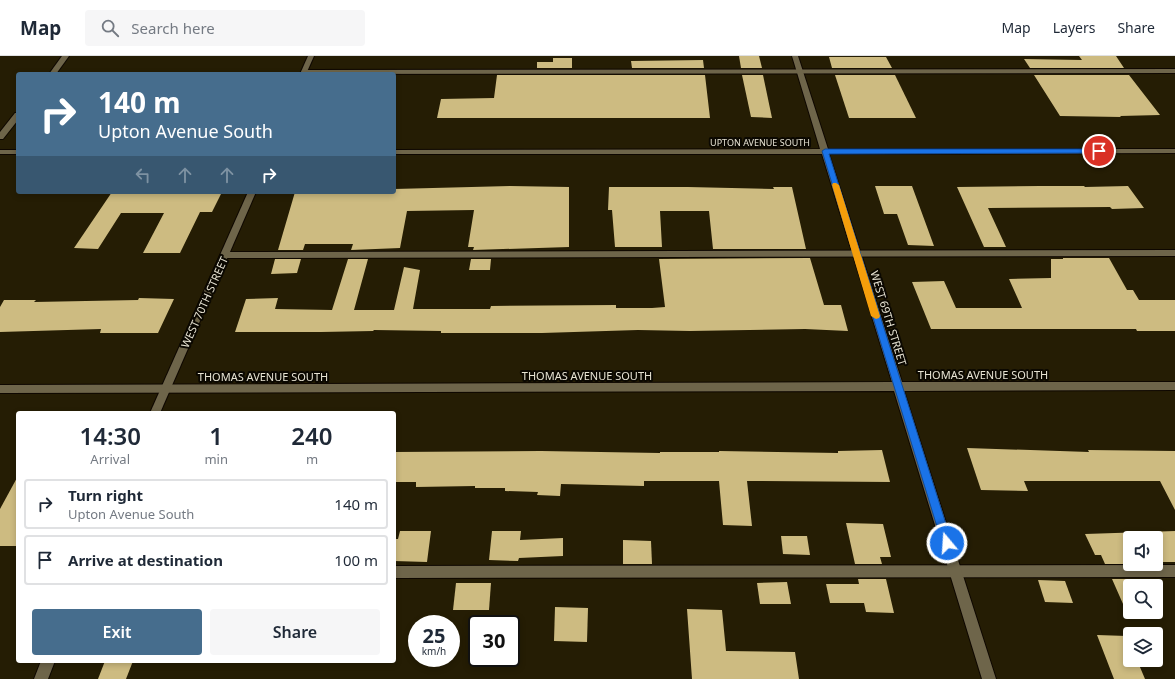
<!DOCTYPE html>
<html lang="en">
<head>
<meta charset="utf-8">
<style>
	:root { --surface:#fff; --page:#f6f6f7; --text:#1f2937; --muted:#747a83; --line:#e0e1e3; --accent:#466d8d }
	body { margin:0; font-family:"Noto Sans",sans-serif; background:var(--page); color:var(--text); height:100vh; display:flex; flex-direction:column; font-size:15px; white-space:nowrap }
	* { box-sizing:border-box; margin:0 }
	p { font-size:13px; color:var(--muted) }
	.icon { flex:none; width:22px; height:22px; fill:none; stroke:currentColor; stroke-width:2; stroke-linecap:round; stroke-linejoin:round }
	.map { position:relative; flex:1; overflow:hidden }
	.sheet { position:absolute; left:16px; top:355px; width:380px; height:252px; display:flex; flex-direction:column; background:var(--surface); border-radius:4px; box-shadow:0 2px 6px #0003 }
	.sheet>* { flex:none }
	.banner { position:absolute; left:16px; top:16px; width:380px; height:122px; border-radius:4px; box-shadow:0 2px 6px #0003; background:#466d8d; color:#fff; overflow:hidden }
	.controls { position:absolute; left:1123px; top:475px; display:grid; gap:8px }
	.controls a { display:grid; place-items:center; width:40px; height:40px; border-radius:4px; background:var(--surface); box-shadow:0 2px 6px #0003; font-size:20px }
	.speed { position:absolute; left:408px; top:559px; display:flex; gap:8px; font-size:20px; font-weight:700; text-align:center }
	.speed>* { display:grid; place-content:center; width:52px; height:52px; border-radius:50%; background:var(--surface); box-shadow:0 2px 6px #0003; line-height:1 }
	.speed small { font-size:10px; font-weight:400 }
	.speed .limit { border:2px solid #111; border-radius:6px; background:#fff; color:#111 }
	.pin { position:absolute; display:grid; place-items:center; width:34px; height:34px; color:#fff; margin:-17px; border:2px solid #fff; border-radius:50%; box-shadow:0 1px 4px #0007 }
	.me { position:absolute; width:44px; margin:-22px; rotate:342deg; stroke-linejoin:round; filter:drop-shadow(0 0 3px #0008) }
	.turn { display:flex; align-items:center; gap:14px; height:84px; padding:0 16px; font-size:18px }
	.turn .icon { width:52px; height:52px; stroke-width:2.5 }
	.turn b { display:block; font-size:28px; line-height:34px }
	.lanes { display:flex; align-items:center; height:38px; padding:0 16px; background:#0003; justify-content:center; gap:20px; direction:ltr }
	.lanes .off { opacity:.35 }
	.eta { display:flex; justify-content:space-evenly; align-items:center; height:68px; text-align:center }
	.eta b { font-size:24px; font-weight:600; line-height:28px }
	.cta { display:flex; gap:8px; margin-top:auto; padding:8px 16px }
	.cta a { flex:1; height:46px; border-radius:4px; background:var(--accent); color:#fff; font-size:16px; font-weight:600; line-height:46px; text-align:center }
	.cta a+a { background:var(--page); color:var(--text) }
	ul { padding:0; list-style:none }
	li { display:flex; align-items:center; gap:12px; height:50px; margin:0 8px 6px; padding:0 8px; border:2px solid var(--line); border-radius:4px }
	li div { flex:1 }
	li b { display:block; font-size:15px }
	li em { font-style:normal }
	header { display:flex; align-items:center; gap:24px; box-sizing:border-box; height:56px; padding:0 20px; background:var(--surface); border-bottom:1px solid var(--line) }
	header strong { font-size:19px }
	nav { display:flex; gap:22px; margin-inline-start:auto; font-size:14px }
	.search { width:280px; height:36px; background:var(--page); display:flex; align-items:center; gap:10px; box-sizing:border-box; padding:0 14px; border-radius:4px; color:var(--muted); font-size:15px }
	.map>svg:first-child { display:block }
</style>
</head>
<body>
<header>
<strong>Map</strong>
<div class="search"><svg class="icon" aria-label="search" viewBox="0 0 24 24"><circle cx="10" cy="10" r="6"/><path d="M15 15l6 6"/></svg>Search here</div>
<nav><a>Map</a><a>Layers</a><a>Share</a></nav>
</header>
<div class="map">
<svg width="1175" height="623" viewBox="0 0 1175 623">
	<rect width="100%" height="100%" fill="#251d04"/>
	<g fill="#cdbb81">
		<path d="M739 0H759L762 12H741Z"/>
		<path d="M1079 0H1116L1124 12H1030L1024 3 1082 4Z"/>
		<path d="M829 1H886L892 12H832Z"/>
		<path d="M553 2H572V12H537V6H553Z"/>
		<path d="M703 4 704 12H632L631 5Z"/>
		<path d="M497 19H705L710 62H437L441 43 494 42Z"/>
		<path d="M742 19H763L772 62 751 61Z"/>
		<path d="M835 19H895L916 62H849Z"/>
		<path d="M1034 19H1129L1160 59 1120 60 1121 61 1060 60Z"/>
		<path d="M510 130 569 131V191L473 194 474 191H468L474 154 407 155 400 192 351 194 353 188H305L303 194H278L295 136H394V133Z"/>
		<path d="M875 130H912L934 190 908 189 897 158H884Z"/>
		<path d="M1040 130H1084L1085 131 1128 130 1144 152 1112 153 1110 151 988 152 1006 191H984L957 131Z"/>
		<path d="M609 131H688L774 133 773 131H792L806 193H713L709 155H660L662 191H615L612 154H608Z"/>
		<path d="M112 136H222L212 156H200L180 197H143L164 157H121L98 193 74 192Z"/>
		<path d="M810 202 824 249H841L848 275 805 273 690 275 638 274 542 277H441V275L374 274 373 275 321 276H235L246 243 278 242 275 253 332 254 348 203H368L354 254H394L404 211 420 214 413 253H490L491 250 616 249V252H652L665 251 659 203Z"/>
		<path d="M1063 202H1109L1127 234H1133L1139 244H1175V275H1137L1136 273H931L912 226 944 225 956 252H1022L1009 223 1051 222V203H1063Z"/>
		<path d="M275 203H301L297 217 271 218Z"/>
		<path d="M471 203H491L490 214H469Z"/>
		<path d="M139 242 174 243 158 277H100L101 273 0 276V251L4 244H36L34 246 138 244Z"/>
		<path d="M967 392 1089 396 1088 394 1175 395V454L1160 425H1024L1028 435 981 434Z"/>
		<path d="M882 394 890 426 747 425 752 470 723 469 719 425H644V430L561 428 560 440 537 439 538 436 505 435V432H475V430L416 431V426H394V396L541 395 660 397V396H719V395L838 397V395Z"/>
		<path d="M18 420V490H0V453Z"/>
		<path d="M846 467 883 468 891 501H880L882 508H855Z"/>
		<path d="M400 475H431L427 506 394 505V483H398Z"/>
		<path d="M492 475H521L520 484 563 482V500L519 502 518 505 489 504Z"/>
		<path d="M1175 475V506H1156V482H1130V508H1105L1101 499H1095L1085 478Z"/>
		<path d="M781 480H807L810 499 783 498Z"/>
		<path d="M623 484 651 485 652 508H623Z"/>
		<path d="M858 523H886L894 557 866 556 864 547H830L826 528H859Z"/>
		<path d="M1112 523H1140L1144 530H1130V556L1156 555 1157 557H1127Z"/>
		<path d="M1038 524 1065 525 1073 547 1045 546Z"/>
		<path d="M787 526 791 548H760L757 527Z"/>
		<path d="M456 527H491L489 554H453Z"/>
		<path d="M555 551 588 552 587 586 554 585Z"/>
		<path d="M687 553 722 554 726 595 795 596 799 623H692Z"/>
		<path d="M1097 579 1127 580 1130 588V604H1137L1145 623H1114Z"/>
		<path d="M105 605H133L126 623H98Z"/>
	</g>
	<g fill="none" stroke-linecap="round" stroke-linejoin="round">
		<defs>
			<g id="lane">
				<path d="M1175 13V17L304 18 301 16 304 14Z"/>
				<path d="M1175 194V200L224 202 220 199 224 196Z"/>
				<path d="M1175 509V521L394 522V510Z"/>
			</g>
			<g id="street">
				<path d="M62 0H69L56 18H49Z"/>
				<path d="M792 0H798L828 93H1175V97L829 98 902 326H1175V334L904 335 996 623H982L894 335 0 337V329L892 326 822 98H394V94L820 93Z"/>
				<path d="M15 57H18V64L3 83H0V76Z"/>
				<rect x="0" y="94" width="18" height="4"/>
			</g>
			<g id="secondary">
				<path d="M308 0H314L306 18H300Z"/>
				<path d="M248 136H256L160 357H150Z"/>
				<path d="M41 605H55L48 623H34Z"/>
			</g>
		</defs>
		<use href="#lane" stroke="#0e0700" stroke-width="2"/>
		<use href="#street" stroke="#0e0700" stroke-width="2"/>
		<use href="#secondary" stroke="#0e0700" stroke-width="2"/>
		<use href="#lane" fill="#6e654a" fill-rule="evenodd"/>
		<use href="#street" fill="#6e654a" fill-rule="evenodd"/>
		<use href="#secondary" fill="#6e654a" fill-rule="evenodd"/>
	</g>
	<path fill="#1a73e8" stroke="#114b97" d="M825 93H1099L1102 95 1099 97 829 98 952 487 951 491 947 493 943 491 942 487 822 95Z"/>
	<path fill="#f59e0b" d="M833 127H836L839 129 880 260 879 262 876 263 871 260 832 129Z"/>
	<g text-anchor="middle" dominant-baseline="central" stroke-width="4" stroke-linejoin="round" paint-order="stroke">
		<g font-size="9" fill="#e7e3d3" stroke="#0b0801">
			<text x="760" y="86">UPTON AVENUE SOUTH</text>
		</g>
		<g font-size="11" fill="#e7e3d3" stroke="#0b0801">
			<text transform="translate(204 246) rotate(-66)">WEST 70TH STREET</text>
			<text transform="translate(889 262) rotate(73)">WEST 69TH STREET</text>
			<text x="983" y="318">THOMAS AVENUE SOUTH</text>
			<text x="587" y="319">THOMAS AVENUE SOUTH</text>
			<text x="263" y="320">THOMAS AVENUE SOUTH</text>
		</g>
	</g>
</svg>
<div class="controls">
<a><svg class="icon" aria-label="sound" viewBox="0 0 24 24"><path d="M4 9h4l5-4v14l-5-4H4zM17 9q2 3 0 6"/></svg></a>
<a><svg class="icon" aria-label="search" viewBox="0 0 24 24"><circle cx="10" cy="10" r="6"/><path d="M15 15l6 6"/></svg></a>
<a><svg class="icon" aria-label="layers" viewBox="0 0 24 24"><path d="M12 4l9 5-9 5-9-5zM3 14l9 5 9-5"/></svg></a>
</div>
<div class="speed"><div>25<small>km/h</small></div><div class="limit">30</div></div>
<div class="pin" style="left:1099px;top:95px;background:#d93025"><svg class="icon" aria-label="arrive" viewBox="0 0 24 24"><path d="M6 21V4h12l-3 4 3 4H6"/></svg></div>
<svg class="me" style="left:947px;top:487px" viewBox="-20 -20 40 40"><circle r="17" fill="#1a73e8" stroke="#fff" stroke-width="3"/><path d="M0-11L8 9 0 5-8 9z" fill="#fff"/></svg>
<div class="banner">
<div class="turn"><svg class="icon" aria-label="right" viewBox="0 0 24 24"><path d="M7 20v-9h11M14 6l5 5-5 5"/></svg><div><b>140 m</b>Upton Avenue South</div></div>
<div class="lanes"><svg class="icon off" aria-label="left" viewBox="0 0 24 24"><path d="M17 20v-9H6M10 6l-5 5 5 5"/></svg><svg class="icon off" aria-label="ahead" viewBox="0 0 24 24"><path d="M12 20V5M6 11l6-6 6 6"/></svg><svg class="icon off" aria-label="ahead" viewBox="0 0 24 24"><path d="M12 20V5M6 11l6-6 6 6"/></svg><svg class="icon" aria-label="right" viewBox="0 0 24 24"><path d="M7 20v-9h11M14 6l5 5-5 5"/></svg></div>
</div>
<section class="sheet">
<div class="eta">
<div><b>14:30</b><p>Arrival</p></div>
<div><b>1</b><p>min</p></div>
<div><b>240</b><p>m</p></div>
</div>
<ul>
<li><svg class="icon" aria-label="right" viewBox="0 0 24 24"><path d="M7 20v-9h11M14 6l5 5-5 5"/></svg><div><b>Turn right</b><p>Upton Avenue South</p></div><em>140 m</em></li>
<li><svg class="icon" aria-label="arrive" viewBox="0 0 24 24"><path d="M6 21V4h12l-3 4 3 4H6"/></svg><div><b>Arrive at destination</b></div><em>100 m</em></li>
</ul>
<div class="cta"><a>Exit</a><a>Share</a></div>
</section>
</div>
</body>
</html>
